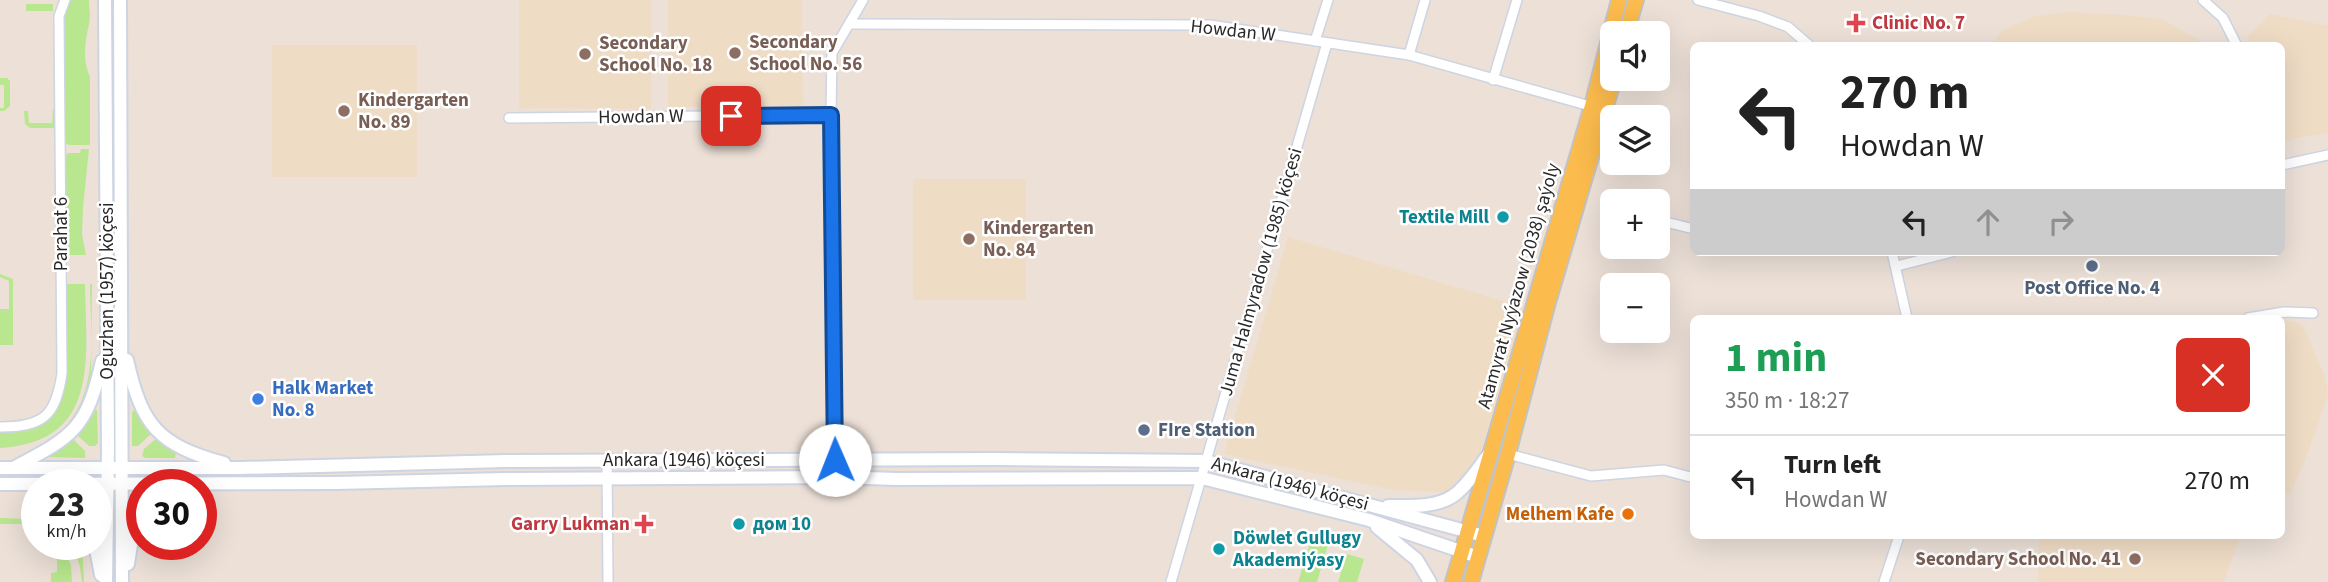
<!DOCTYPE html>
<html lang="en">
<head>
<meta charset="utf-8">
<style>
	:root { --surface:#fff; --page:#f6f6f6; --text:#222; --muted:#767676; --line:#e0e0e0 }
	body { margin:0; font-family:"Source Sans 3",sans-serif; background:var(--page); color:var(--text); height:100vh; display:flex; flex-direction:column; font-size:26px; white-space:nowrap }
	* { box-sizing:border-box; margin:0 }
	p { font-size:23px; color:var(--muted) }
	.icon { flex:none; width:38px; height:38px; fill:none; stroke:currentColor; stroke-width:2; stroke-linecap:round; stroke-linejoin:round }
	.map { position:relative; flex:1; overflow:hidden }
	.side { position:absolute; left:1690px; top:315px; width:595px; height:224px; display:flex; flex-direction:column; background:var(--surface); border-radius:10px; box-shadow:0 7px 28px #0002 }
	.side>* { flex:none }
	.top-card { position:absolute; left:1690px; top:42px; width:595px; height:214px; border-radius:10px; box-shadow:0 7px 28px #0002; background:#fff; color:var(--text); overflow:hidden }
	.controls { position:absolute; left:1600px; top:21px; display:grid; gap:14px }
	.controls a { display:grid; place-items:center; width:70px; height:70px; border-radius:10px; background:var(--surface); box-shadow:0 7px 28px #0002; font-size:35px }
	.speed { position:absolute; left:21px; top:469px; display:flex; gap:14px; font-size:35px; font-weight:700; text-align:center }
	.speed>* { display:grid; place-content:center; width:91px; height:91px; border-radius:50%; background:var(--surface); box-shadow:0 7px 28px #0002; line-height:1 }
	.speed small { font-size:18px; font-weight:400 }
	.speed .limit { border:10px solid #d22; background:#fff; color:#111 }
	.pin { position:absolute; display:grid; place-items:center; width:60px; height:60px; color:#fff; margin:-30px; border-radius:14px; box-shadow:0 4px 10px #0006 }
	.me { position:absolute; width:77px; margin:-38px; rotate:359deg; stroke-linejoin:round; filter:drop-shadow(0 0 5px #0008) }
	.turn { display:flex; align-items:center; gap:24px; height:147px; padding:0 35px; font-size:32px }
	.turn .icon { width:91px; height:91px; stroke-width:2.5 }
	.turn b { display:block; font-size:49px; line-height:60px }
	.lanes { display:flex; align-items:center; height:66px; padding:0 35px; background:#0003; justify-content:center; gap:35px; direction:ltr }
	.lanes .off { opacity:.35 }
	.round { display:grid; place-items:center; flex:none; width:74px; height:74px; border-radius:10px; background:var(--page) }
	.summary { display:flex; align-items:center; justify-content:space-between; height:119px; padding:0 35px }
	h1 { font-size:42px; font-weight:700; line-height:52px; color:#1e9e55 }
	ul { padding:0; list-style:none }
	li { display:flex; align-items:center; gap:21px; height:91px; padding:0 35px; border-top:2px solid var(--line) }
	li div { flex:1 }
	li b { display:block; font-size:26px }
	li em { font-style:normal }
	.map>svg:first-child { display:block }
</style>
</head>
<body>
<div class="map">
<svg width="2328" height="582" viewBox="0 0 2328 582">
	<rect width="100%" height="100%" fill="#ece0d7"/>
	<g fill="#efdcc5">
		<path d="M519 0H651V109L519 108Z"/>
		<path d="M668 0H802L803 106 668 107Z"/>
		<path d="M2068 12 2124 15 2162 19 2207 45H1991L2002 31 2033 17Z"/>
		<path d="M2270 14 2328 26V133L2301 137 2282 142V46L2248 45V36Z"/>
		<rect x="272" y="45" width="145" height="132"/>
		<rect x="913" y="179" width="113" height="121"/>
		<path d="M1288 237 1523 307 1479 458 1446 492 1393 490 1224 454Z"/>
		<path d="M2282 320 2296 322 2304 328 2324 374 2328 395 2312 443 2290 495 2282 491Z"/>
		<path d="M2039 536H2240L2224 582H2038Z"/>
	</g>
	<g fill="#b9e78f">
		<path d="M69 0H89C89 8 91 17 89 24 85 42 82 59 90 77V145H68L64 141 63 23Z"/>
		<rect x="26" y="4" width="27" height="7"/>
		<path d="M0 78H7L10 81V106L4 111H0V108H4V85H0Z"/>
		<path d="M53 109H58V126L55 128H30L25 124 24 111H28L29 123H52Z"/>
		<path d="M81 149H89L83 207 82 234 86 255H66L64 157 68 153H80Z"/>
		<path d="M0 274 13 279V345H0V309H9V281L0 277Z"/>
		<path d="M66 284H85C86 358 101 442 0 448V431C11 431 23 432 33 429 71 416 66 371 66 339 66 321 66 303 66 284Z"/>
		<path d="M90 284H92L91 381 82 407 69 426 67 425C100 385 90 332 90 284Z"/>
		<path d="M95 410H97L98 443 95 446H89L77 435 86 425Z"/>
		<path d="M134 410 151 434 138 446H132V412Z"/>
		<path d="M73 439 85 451V458L49 457Z"/>
		<path d="M156 439 176 453 175 458H145L142 456 144 449Z"/>
		<path d="M0 518 26 519 37 522V539L34 544V537L30 536V527H24L23 524H0Z"/>
		<path d="M1311 540 1328 545 1317 582H1298Z"/>
		<path d="M72 544H82L84 582H82L80 567Z"/>
		<path d="M57 553H65L71 565 72 582H51V573L57 572Z"/>
		<path d="M1347 554 1364 559 1357 582H1338Z"/>
	</g>
	<g fill="none" stroke-linecap="round" stroke-linejoin="round">
		<defs>
			<g id="minor">
				<path d="M1698 0 1759 16 1788 27 1810 46"/>
				<path d="M2203 0 2223 18 2237 46"/>
				<path d="M850 24 1210 25 1409 55 1597 108"/>
				<path d="M1315 41 1328 0"/>
				<path d="M1409 55 1425 0"/>
				<path d="M1493 80 1517 0"/>
				<path d="M509 118 831 115"/>
				<path d="M2282 165 2328 155"/>
				<path d="M1657 220 1694 229"/>
				<path d="M1892 252 1907 318"/>
				<path d="M1897 266 1952 252"/>
				<path d="M2248 318 2284 312 2313 313"/>
				<path d="M0 427C43 427 56 416 62 373L59 16 65 0"/>
				<path d="M1508 454 1591 476 1664 470 1694 478"/>
				<path d="M607 461 608 582"/>
				<path d="M835 477 831 115 832 53 863 0"/>
				<path d="M1171 582 1327 43"/>
				<path d="M1884 582 1899 536"/>
			</g>
			<g id="secondary">
				<path d="M105 0 108 450 106 582"/>
				<path d="M120 0 122 582"/>
				<path d="M127 360C142 426 158 445 224 463"/>
				<path d="M15 467C74 436 87 428 102 361"/>
				<path d="M0 468H241L506 461 996 459 1206 461 1484 536"/>
				<path d="M0 484 336 483 506 479 835 477 897 479 1202 478 1369 520 1478 557"/>
				<path d="M1388 506C1409 506 1435 508 1453 496 1467 486 1479 467 1489 454"/>
				<path d="M1377 527 1417 560 1430 582"/>
				<path d="M95 544 101 575"/>
				<path d="M128 564 134 525 142 509"/>
			</g>
			<g id="primary">
				<path d="M1626 33 1636 0"/>
				<path d="M1453 582 1592 106 1619 0"/>
				<path d="M1471 582 1508 454 1547 306 1614 79"/>
			</g>
		</defs>
		<use href="#minor" stroke="#cdd4e2" stroke-width="12"/>
		<use href="#secondary" stroke="#cdd4e2" stroke-width="16"/>
		<use href="#primary" stroke="#c3c3c3" stroke-width="18"/>
		<use href="#minor" stroke="#fff" stroke-width="9"/>
		<use href="#secondary" stroke="#fff" stroke-width="12"/>
		<use href="#primary" stroke="#fbbb4d" stroke-width="14"/>
	</g>
	<g fill="none" stroke-linecap="round" stroke-linejoin="round">
		<defs>
			<path id="route" d="M731 116 831 115 835 460"/>
		</defs>
		<use href="#route" stroke="#114b97" stroke-width="18"/>
		<use href="#route" stroke="#1a73e8" stroke-width="12"/>
	</g>
	<g fill="#e0444e" stroke="#fff" stroke-width="2.5">
		<path d="M1852.5 12.5h7v7h7v7h-7v7h-7v-7h-7v-7h7z"/>
		<path d="M640.5 513.5h7v7h7v7h-7v7h-7v-7h-7v-7h7z"/>
	</g>
	<g fill="#8d6e63" stroke="#fff" stroke-width="2.5">
		<circle cx="735" cy="53" r="7"/>
		<circle cx="585" cy="54" r="7"/>
		<circle cx="344" cy="111" r="7"/>
		<circle cx="969" cy="239" r="7"/>
		<circle cx="2135" cy="559" r="7"/>
	</g>
	<g fill="#0f9aa8" stroke="#fff" stroke-width="2.5">
		<circle cx="1503" cy="217" r="7"/>
		<circle cx="739" cy="524" r="7"/>
		<circle cx="1219" cy="549" r="7"/>
	</g>
	<g fill="#5c6f8a" stroke="#fff" stroke-width="2.5">
		<circle cx="2092" cy="266" r="7"/>
		<circle cx="1144" cy="430" r="7"/>
	</g>
	<circle fill="#3f7fe0" stroke="#fff" stroke-width="2.5" cx="258" cy="399" r="7"/>
	<circle fill="#e8710a" stroke="#fff" stroke-width="2.5" cx="1628" cy="514" r="7"/>
	<g text-anchor="middle" dominant-baseline="central" stroke-width="5" stroke-linejoin="round" paint-order="stroke">
		<g font-size="19" font-weight="bold" fill="#be3a42" stroke="#fff" text-anchor="start">
			<text x="1872" y="23">Clinic No. 7</text>
			<text x="630" y="524" text-anchor="end">Garry Lukman</text>
		</g>
		<g font-size="19" fill="#282828" stroke="#fff">
			<text transform="translate(1233 31) rotate(6)">Howdan W</text>
			<text transform="translate(641 117) rotate(-1)">Howdan W</text>
			<text transform="translate(61 234) rotate(-90)">Parahat 6</text>
			<text transform="translate(1261 272) rotate(-74)">Juma Halmyradow (1985) köçesi</text>
			<text transform="translate(1519 286) rotate(-74)">Atamyrat Nyýazow (2038) şaýoly</text>
			<text transform="translate(107 291) rotate(-90)">Oguzhan (1957) köçesi</text>
			<text x="684" y="460">Ankara (1946) köçesi</text>
			<text transform="translate(1290 484) rotate(15)">Ankara (1946) köçesi</text>
		</g>
		<g font-size="19" font-weight="bold" fill="#785e54" stroke="#fff" text-anchor="start">
			<text x="749" y="42">Secondary<tspan x="749" dy="22">School No. 56</tspan></text>
			<text x="599" y="43">Secondary<tspan x="599" dy="22">School No. 18</tspan></text>
			<text x="358" y="100">Kindergarten<tspan x="358" dy="22">No. 89</tspan></text>
			<text x="983" y="228">Kindergarten<tspan x="983" dy="22">No. 84</tspan></text>
			<text x="2121" y="559" text-anchor="end">Secondary School No. 41</text>
		</g>
		<g font-size="19" font-weight="bold" fill="#0d838f" stroke="#fff" text-anchor="start">
			<text x="1489" y="217" text-anchor="end">Textile Mill</text>
			<text x="753" y="524">дом 10</text>
			<text x="1233" y="538">Döwlet Gullugy<tspan x="1233" dy="22">Akademiýasy</tspan></text>
		</g>
		<g font-size="19" font-weight="bold" fill="#4e5e75" stroke="#fff">
			<text x="2092" y="288">Post Office No. 4</text>
			<text x="1158" y="430" text-anchor="start">FIre Station</text>
		</g>
		<g font-size="19" font-weight="bold" fill="#366cbe" stroke="#fff" text-anchor="start">
			<text x="272" y="388">Halk Market<tspan x="272" dy="22">No. 8</tspan></text>
		</g>
		<g font-size="19" font-weight="bold" fill="#c56008" stroke="#fff" text-anchor="end">
			<text x="1614" y="514">Melhem Kafe</text>
		</g>
	</g>
</svg>
<div class="controls">
<a><svg class="icon" aria-label="sound" viewBox="0 0 24 24"><path d="M4 9h4l5-4v14l-5-4H4zM17 9q2 3 0 6"/></svg></a>
<a><svg class="icon" aria-label="layers" viewBox="0 0 24 24"><path d="M12 4l9 5-9 5-9-5zM3 14l9 5 9-5"/></svg></a>
<a>+</a>
<a>−</a>
</div>
<div class="speed"><div>23<small>km/h</small></div><div class="limit">30</div></div>
<div class="pin" style="left:731px;top:116px;background:#d93025"><svg class="icon" aria-label="arrive" viewBox="0 0 24 24"><path d="M6 21V4h12l-3 4 3 4H6"/></svg></div>
<svg class="me" style="left:835px;top:460px" viewBox="-20 -20 40 40"><circle r="19" fill="#fff"/><path d="M0-13L10 11 0 6-10 11z" fill="#1a73e8"/></svg>
<div class="top-card">
<div class="turn"><svg class="icon" aria-label="left" viewBox="0 0 24 24"><path d="M17 20v-9H6M10 6l-5 5 5 5"/></svg><div><b>270 m</b>Howdan W</div></div>
<div class="lanes"><svg class="icon" aria-label="left" viewBox="0 0 24 24"><path d="M17 20v-9H6M10 6l-5 5 5 5"/></svg><svg class="icon off" aria-label="ahead" viewBox="0 0 24 24"><path d="M12 20V5M6 11l6-6 6 6"/></svg><svg class="icon off" aria-label="right" viewBox="0 0 24 24"><path d="M7 20v-9h11M14 6l5 5-5 5"/></svg></div>
</div>
<section class="side">
<div class="summary"><div><h1>1 min</h1><p>350 m · 18:27</p></div><a class="round" style="background:#d93025;color:#fff"><svg class="icon" aria-label="close" viewBox="0 0 24 24"><path d="M6 6l12 12M18 6L6 18"/></svg></a></div>
<ul>
<li><svg class="icon" aria-label="left" viewBox="0 0 24 24"><path d="M17 20v-9H6M10 6l-5 5 5 5"/></svg><div><b>Turn left</b><p>Howdan W</p></div><em>270 m</em></li>
</ul>
</section>
</div>
</body>
</html>
